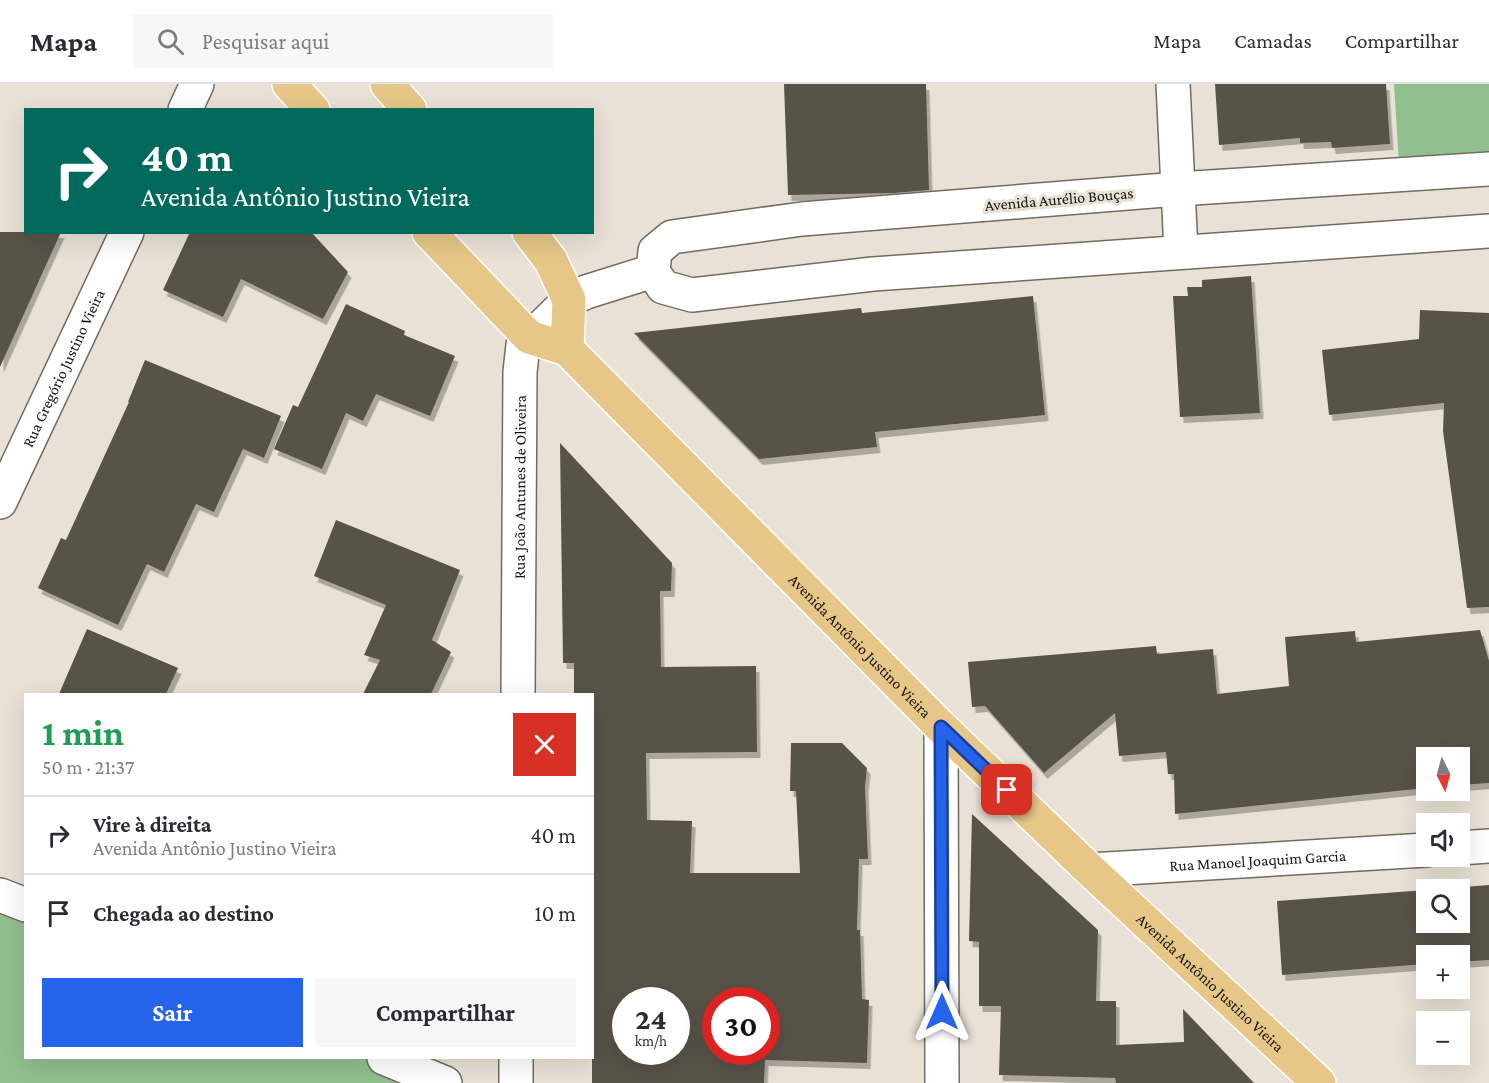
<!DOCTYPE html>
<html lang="pt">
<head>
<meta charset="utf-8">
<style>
	:root { --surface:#fff; --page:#f7f7f7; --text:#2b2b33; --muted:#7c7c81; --line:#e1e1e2; --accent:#2563eb }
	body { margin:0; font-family:"Crimson Pro",serif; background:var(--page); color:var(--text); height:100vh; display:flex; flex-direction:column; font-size:22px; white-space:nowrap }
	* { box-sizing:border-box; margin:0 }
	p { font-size:20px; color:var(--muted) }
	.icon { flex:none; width:33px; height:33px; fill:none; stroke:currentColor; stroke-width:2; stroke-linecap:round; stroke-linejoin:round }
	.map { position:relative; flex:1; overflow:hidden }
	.sheet { position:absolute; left:24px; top:609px; width:570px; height:366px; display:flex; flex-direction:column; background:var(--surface); border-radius:0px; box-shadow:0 6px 24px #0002 }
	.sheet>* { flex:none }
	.hud { position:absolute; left:24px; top:24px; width:570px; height:126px; border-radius:0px; box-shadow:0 6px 24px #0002; background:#00695c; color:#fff; overflow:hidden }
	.needle { width:39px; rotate:174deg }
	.tools { position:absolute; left:1416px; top:663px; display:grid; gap:12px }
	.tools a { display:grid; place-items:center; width:54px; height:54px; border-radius:0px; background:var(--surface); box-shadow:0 6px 24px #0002; font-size:30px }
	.speed { position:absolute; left:612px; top:903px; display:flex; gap:12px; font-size:30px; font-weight:700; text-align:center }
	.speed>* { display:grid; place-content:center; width:78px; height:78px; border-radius:50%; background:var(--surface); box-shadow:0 6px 24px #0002; line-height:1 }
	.speed small { font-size:15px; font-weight:400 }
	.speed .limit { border:9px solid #d22; background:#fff; color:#111 }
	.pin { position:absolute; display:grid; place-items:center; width:51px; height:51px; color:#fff; margin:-26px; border-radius:12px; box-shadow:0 3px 9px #0006 }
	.me { position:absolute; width:66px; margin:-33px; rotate:0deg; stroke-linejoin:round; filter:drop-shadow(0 0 4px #0008) }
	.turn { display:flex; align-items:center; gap:21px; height:126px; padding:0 18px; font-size:27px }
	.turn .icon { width:78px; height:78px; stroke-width:2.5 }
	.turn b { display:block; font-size:42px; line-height:51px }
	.round { display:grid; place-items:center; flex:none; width:63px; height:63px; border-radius:0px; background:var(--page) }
	.headline { display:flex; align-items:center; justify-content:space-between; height:102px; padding:0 18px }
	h1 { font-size:36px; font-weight:700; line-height:45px; color:#1e9e55 }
	.button { display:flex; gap:12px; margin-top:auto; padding:12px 18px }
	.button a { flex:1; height:69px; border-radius:0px; background:var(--accent); color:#fff; font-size:24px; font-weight:700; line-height:69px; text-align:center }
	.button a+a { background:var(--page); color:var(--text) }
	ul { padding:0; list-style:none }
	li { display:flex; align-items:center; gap:18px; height:78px; padding:0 18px; border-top:2px solid var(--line) }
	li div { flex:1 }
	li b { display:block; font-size:22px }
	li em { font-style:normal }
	header { display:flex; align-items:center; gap:36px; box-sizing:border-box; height:84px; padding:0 30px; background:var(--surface); border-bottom:2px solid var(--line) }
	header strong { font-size:28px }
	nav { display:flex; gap:33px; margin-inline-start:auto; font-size:21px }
	.search { width:420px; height:54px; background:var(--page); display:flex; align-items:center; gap:15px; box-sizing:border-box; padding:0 21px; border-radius:0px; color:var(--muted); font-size:22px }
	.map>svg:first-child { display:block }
</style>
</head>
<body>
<header>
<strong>Mapa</strong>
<div class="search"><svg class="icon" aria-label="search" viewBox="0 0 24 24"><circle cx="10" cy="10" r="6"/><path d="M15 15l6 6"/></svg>Pesquisar aqui</div>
<nav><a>Mapa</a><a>Camadas</a><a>Compartilhar</a></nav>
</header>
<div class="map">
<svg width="1489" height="999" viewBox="0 0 1489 999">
	<defs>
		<filter id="shadow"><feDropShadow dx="3.5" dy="6" stdDeviation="0" flood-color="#0004"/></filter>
	</defs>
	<rect width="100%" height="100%" fill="#e9e1d5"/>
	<g fill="#91c08f">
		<path d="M1394 0H1489V75L1399 80Z"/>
		<path d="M0 811 25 821 26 974H384L445 999H0Z"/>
	</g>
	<g fill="#595248" fill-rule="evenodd" filter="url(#shadow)">
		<path d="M784 0H926L929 106 894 109 788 111Z"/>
		<path d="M1215 0H1386L1390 60 1332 64 1331 58 1300 59V54L1219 61Z"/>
		<path d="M0 148H61L0 283Z"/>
		<path d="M190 148H311L348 188 323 235 241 195 223 233 163 206Z"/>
		<path d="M1251 192 1260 329 1180 333 1173 212H1188L1187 203H1202V196Z"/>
		<path d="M1033 212 1045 331 875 348 877 363 759 375 634 249 861 224 862 229Z"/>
		<path d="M346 220 405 247 404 251 455 272 430 332 376 310 363 337 346 329 322 385 274 365 293 321 298 323Z"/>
		<path d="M1420 226 1489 229V523L1467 524 1443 347 1444 319 1329 331 1322 266 1419 255Z"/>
		<path d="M145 276 281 332 264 374 243 365 214 428 196 420 164 488 147 480 118 541 38 504 61 454 66 456 129 318H128Z"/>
		<path d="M560 359 672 479 671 507H660L661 583 756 582 757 668 646 669 647 736 692 737 690 789H800L796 707H790L791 659H842L867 684 865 703 868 775H859L857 846H860L862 915 869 916 867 979 765 976 764 999H592V610H574V579H563ZM626 916H676V968H626ZM716 916H766V968H716Z"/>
		<path d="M336 436 460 486 432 556 451 568 431 610H363L380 576 364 571 386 521 314 492Z"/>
		<path d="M87 545 178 584 166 610H59Z"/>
		<path d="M1480 546 1489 577V699L1460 701V674H1426V704L1175 730 1174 690H1168L1166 668 1119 672 1115 629 1044 689 985 622 972 623 968 578 1156 562 1157 570 1213 565 1217 610 1289 602 1285 553 1355 547 1356 558Z"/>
		<path d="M972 730 1098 846 1096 917H1116V961L1184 958 1183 925 1254 999H1116L1115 994 999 991 1001 922H979V858L969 857Z"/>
		<path d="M1489 801V876L1460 878V872H1426V880L1282 891 1277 817 1426 806V838H1460V806H1427Z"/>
	</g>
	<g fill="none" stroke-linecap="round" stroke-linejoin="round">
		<defs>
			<g id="minor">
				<path d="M1173 0 1181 167"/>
				<path d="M185 26 197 0"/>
				<path d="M1489 85 1178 105 802 135 672 153 655 167 653 187 663 203 692 211 873 190 1489 147"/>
				<path id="s1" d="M0 418 127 148"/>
				<path id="s2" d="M518 610 520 288 523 261 569 216 586 208 653 187"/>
				<path d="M941 643 942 999"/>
				<path d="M1460 764 1489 762"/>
				<path id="s3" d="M1090 786 1426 766"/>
				<path d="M0 811 26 821"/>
				<path d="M384 974 445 999"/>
				<path d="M516 999V974"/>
			</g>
			<g id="major">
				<path d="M289 0 313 26"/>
				<path d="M387 0 410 26"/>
				<path id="s4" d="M429 148 529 253 567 265 941 643 1090 786 1319 999"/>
				<path d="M529 148 551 177 569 216 567 265"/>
			</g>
		</defs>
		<use href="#minor" stroke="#736b61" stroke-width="36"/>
		<use href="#major" stroke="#fff" stroke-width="36"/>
		<use href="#minor" stroke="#fff" stroke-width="33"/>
		<use href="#major" stroke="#e6c788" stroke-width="33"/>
	</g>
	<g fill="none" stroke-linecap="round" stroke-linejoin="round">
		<defs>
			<path id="route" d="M942 928 941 643 1007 706"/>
		</defs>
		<use href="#route" stroke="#184099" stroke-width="15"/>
		<use href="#route" stroke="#2563eb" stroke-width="10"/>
	</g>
	<g text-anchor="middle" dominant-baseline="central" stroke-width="6" stroke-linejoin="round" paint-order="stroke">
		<g font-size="16" fill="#171410" stroke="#e9e1d5">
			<text transform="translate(1059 115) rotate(-5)">Avenida Aurélio Bouças</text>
			<text stroke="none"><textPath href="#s1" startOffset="148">Rua Gregório Justino Vieira</textPath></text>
			<text stroke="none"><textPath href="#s2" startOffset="207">Rua João Antunes de Oliveira</textPath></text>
			<text stroke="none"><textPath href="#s4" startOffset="602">Avenida Antônio Justino Vieira</textPath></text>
			<text stroke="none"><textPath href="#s3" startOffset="168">Rua Manoel Joaquim Garcia</textPath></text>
			<text stroke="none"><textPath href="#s4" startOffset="1088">Avenida Antônio Justino Vieira</textPath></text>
		</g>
	</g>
</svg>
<div class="tools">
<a><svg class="needle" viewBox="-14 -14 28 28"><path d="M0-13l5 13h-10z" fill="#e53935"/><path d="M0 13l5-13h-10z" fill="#7c7c81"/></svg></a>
<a><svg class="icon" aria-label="sound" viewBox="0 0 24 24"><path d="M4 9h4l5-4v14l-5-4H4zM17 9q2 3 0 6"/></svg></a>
<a><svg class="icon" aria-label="search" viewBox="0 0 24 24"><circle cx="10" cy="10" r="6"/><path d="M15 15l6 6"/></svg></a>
<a>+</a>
<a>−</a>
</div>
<div class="speed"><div>24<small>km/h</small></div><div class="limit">30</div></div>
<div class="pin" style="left:1007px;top:706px;background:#d93025"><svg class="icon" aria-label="arrive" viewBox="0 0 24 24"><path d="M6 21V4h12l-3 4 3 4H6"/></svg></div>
<svg class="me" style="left:942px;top:928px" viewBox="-20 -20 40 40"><path d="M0-17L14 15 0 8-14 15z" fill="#2563eb" stroke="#fff" stroke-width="4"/></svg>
<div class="hud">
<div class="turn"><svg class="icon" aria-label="right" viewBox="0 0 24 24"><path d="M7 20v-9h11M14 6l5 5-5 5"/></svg><div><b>40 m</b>Avenida Antônio Justino Vieira</div></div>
</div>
<section class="sheet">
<div class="headline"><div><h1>1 min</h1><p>50 m · 21:37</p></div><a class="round" style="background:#d93025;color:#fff"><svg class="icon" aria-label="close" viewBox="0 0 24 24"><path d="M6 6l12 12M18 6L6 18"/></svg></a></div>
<ul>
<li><svg class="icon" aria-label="right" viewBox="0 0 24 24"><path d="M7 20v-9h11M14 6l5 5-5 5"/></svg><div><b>Vire à direita</b><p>Avenida Antônio Justino Vieira</p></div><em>40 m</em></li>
<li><svg class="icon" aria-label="arrive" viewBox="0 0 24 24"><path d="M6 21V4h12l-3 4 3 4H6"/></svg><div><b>Chegada ao destino</b></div><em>10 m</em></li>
</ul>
<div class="button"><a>Sair</a><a>Compartilhar</a></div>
</section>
</div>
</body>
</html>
